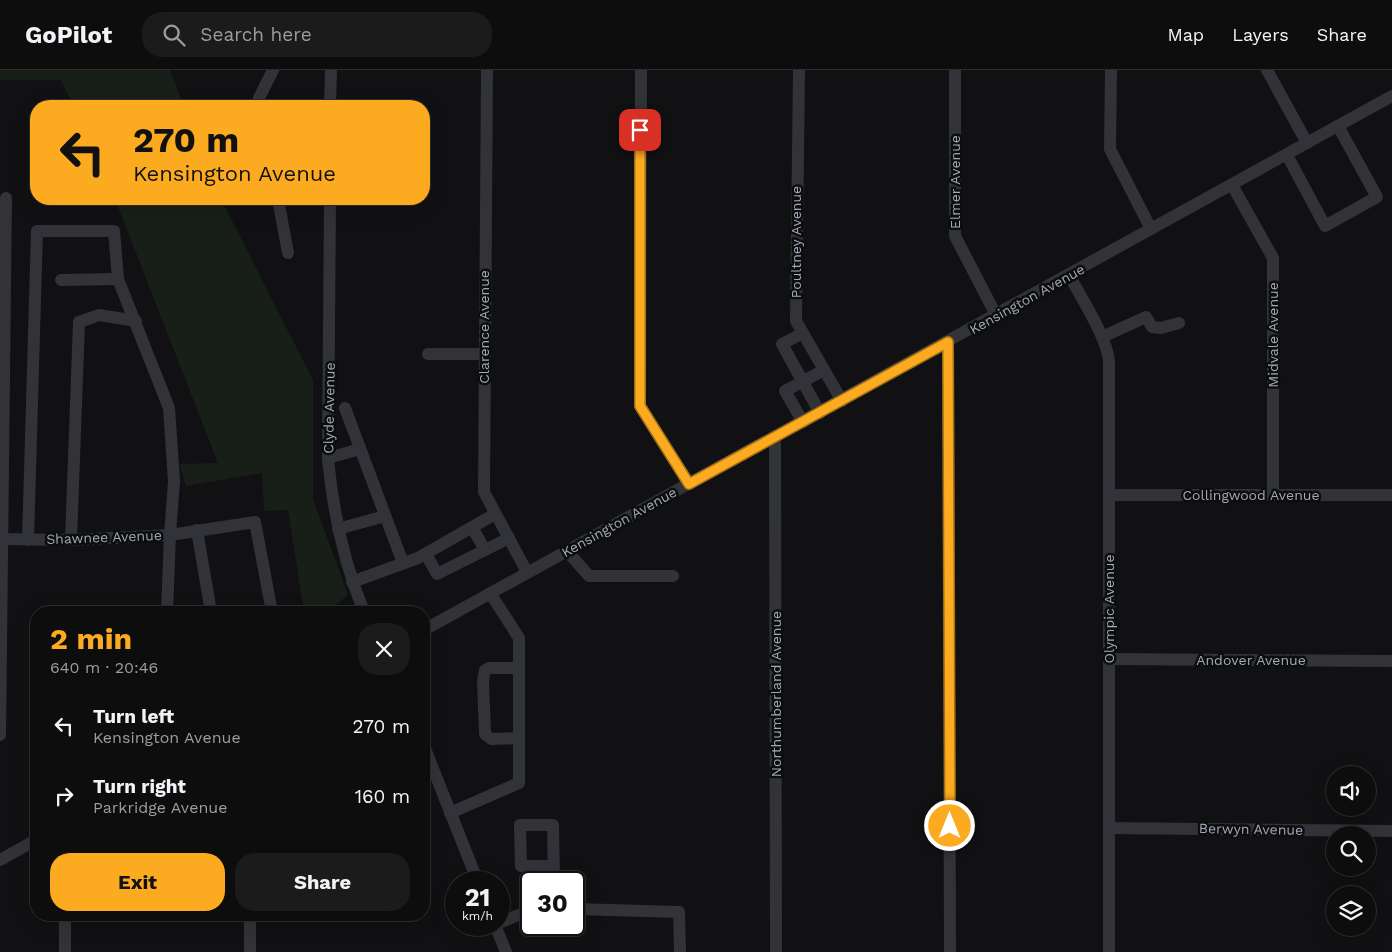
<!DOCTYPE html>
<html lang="en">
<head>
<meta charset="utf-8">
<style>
	:root { --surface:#0d0d0e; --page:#1b1b1c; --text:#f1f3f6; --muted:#9a9c9e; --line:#2d2d2e; --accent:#fcab20 }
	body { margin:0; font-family:"Work Sans",sans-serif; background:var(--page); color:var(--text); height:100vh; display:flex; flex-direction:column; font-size:19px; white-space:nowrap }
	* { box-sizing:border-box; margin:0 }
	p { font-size:16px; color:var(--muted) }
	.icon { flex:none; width:28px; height:28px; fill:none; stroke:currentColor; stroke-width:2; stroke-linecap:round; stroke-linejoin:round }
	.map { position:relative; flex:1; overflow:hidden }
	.side { position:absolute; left:30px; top:536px; width:400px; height:315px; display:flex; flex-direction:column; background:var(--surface); border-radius:20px; box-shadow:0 5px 20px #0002,0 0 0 1px var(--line) }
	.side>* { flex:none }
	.guide { position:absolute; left:30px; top:30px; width:400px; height:105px; border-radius:20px; box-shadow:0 5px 20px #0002,0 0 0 1px var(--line); background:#fcab20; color:#111; overflow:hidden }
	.buttons { position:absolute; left:1326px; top:696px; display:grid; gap:10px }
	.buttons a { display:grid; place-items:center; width:50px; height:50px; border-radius:50%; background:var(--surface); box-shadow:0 5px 20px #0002,0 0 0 1px var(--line); font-size:25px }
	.speed { position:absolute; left:445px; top:801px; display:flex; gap:10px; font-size:25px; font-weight:700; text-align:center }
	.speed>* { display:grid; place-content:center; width:65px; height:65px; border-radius:50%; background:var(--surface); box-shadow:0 5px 20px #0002,0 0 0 1px var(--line); line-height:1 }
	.speed small { font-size:12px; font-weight:400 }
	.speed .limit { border:2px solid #111; border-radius:8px; background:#fff; color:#111 }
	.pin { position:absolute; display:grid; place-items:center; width:42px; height:42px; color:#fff; margin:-21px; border-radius:10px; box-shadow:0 2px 8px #0006 }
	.me { position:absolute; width:55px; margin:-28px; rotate:0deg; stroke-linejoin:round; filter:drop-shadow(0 0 4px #0008) }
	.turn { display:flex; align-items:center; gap:18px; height:105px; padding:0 20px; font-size:22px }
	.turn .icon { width:65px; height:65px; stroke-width:2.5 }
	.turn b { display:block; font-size:35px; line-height:42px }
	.round { display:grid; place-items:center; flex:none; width:52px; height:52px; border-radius:20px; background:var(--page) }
	.head { display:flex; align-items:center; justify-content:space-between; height:85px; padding:0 20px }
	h1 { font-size:30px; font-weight:700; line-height:38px; color:var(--accent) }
	.button { display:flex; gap:10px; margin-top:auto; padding:10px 20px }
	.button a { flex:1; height:58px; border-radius:20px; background:var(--accent); color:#111; font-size:20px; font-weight:700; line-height:58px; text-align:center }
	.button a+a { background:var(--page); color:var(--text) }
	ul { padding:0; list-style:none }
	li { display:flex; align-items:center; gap:15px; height:70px; padding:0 20px }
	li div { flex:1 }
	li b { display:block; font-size:19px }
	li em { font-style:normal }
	header { display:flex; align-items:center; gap:30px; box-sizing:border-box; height:70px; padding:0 25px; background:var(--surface); border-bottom:1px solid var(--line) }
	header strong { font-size:24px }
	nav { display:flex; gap:28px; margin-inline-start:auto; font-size:18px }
	.search { width:350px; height:45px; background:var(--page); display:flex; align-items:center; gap:12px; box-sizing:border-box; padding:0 18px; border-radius:20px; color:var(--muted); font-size:19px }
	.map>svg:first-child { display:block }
</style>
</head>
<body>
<header>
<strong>GoPilot</strong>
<div class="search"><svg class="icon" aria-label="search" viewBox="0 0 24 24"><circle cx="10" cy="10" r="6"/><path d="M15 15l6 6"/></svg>Search here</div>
<nav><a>Map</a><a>Layers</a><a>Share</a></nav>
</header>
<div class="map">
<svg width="1392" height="882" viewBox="0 0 1392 882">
	<rect width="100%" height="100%" fill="#111113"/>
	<g fill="#181e18">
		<path d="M0 0H170L184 36H73L61 10H0Z"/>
		<path d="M115 129H221L313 310V429L348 525 327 542H304L288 440 264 441 262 403 186 416 179 394 218 393Z"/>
	</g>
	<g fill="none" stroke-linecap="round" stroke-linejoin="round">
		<g stroke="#323338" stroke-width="12">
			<path d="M487 0 484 422 527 502"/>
			<path d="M641 0 640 336 689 414"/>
			<path d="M799 0 796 251 842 331"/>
			<path d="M955 0V166L996 245"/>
			<path d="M1111 0 1110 79 1151 159"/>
			<path d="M1267 0 1307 73"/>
			<path d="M259 28 273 0"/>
			<path d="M330 36 331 0"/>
			<path d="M1287 85 1325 156 1377 127 1338 56"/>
			<path d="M1232 115 1273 188V425"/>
			<path d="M278 129 288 183"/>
			<path d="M330 129 328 389C333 442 344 493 364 542"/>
			<path d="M1069 205C1081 227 1107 268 1109 291V882"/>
			<path d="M61 210 118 209"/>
			<path d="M803 263 782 274 820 343"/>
			<path d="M1102 267 1146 247 1152 257 1161 258 1179 253"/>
			<path d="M948 272 950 882"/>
			<path d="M428 284H484"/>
			<path d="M345 338 403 493"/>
			<path d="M803 352 785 321 824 300"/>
			<path d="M775 366 776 882"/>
			<path d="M328 388 360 379"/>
			<path d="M1110 425H1392"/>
			<path d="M338 459 385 446"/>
			<path d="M197 460 211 542"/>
			<path d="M0 469 71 470 170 465 167 542"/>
			<path d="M28 470 37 161H114L118 209 169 338 174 411 170 465 255 452 272 542"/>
			<path d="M71 470 79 252 99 245 136 251"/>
			<path d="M485 480 509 468"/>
			<path d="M567 481 589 506H673"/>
			<path d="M426 484 437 504 485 480 472 457"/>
			<path d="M352 512 418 488 495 444"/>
			<path d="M424 560C746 381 1070 206 1392 26"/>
			<path d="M1109 589 1392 591"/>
			<path d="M519 598H489L485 600 483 611 485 664 491 669 519 668"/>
			<path d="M0 665 6 128"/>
			<path d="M424 676 478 812"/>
			<path d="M450 743 519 713V568L490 523"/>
			<path d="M1109 758 1392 761"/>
			<path d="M0 790 36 770"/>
			<path d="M554 796H521L520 755H553L554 812"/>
			<path d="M574 839 679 842 680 882"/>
			<path d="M65 845V882"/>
			<path d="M499 853 531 840"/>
			<path d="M495 855 506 882"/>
			<path d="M250 882V845"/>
		</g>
	</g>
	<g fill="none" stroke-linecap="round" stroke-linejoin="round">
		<defs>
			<path id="route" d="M640 60V336L689 414 948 272 950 756"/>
		</defs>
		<use href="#route" stroke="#a46f15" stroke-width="12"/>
		<use href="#route" stroke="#fcab20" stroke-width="9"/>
	</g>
	<g text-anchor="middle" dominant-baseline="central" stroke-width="5" stroke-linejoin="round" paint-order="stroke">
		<g font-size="14" fill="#a2a8b5" stroke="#0c0d0e">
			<text transform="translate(955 112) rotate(-90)">Elmer Avenue</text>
			<text transform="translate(796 172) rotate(-90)">Poultney Avenue</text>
			<text transform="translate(1027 229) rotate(-29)">Kensington Avenue</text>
			<text transform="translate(484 257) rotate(-90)">Clarence Avenue</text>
			<text transform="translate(1273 265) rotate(-90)">Midvale Avenue</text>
			<text transform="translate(329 338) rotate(-89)">Clyde Avenue</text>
			<text x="1251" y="425">Collingwood Avenue</text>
			<text transform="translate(619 452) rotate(-29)">Kensington Avenue</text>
			<text transform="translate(104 467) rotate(-2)">Shawnee Avenue</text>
			<text transform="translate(1109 539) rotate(-90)">Olympic Avenue</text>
			<text x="1251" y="590">Andover Avenue</text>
			<text transform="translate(776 624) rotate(-90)">Northumberland Avenue</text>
			<text transform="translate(1251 759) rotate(1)">Berwyn Avenue</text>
		</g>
	</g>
</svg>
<div class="buttons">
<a><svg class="icon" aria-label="sound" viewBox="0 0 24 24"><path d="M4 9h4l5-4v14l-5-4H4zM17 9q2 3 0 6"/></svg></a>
<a><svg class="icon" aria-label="search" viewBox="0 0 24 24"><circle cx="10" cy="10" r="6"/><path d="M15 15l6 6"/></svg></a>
<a><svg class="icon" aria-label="layers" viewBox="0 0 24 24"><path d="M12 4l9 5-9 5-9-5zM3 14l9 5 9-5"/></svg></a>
</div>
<div class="speed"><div>21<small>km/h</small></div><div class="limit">30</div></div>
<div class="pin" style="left:640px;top:60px;background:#d93025"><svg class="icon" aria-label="arrive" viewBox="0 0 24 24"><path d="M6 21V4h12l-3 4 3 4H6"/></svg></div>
<svg class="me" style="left:950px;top:756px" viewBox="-20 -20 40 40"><circle r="17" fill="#fcab20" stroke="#fff" stroke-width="3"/><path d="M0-11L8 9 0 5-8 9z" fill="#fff"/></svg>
<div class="guide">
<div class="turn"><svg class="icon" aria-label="left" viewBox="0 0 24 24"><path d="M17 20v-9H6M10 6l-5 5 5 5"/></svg><div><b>270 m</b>Kensington Avenue</div></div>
</div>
<section class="side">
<div class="head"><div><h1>2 min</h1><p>640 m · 20:46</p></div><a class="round"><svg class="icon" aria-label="close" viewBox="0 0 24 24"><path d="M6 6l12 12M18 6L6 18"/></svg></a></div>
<ul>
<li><svg class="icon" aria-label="left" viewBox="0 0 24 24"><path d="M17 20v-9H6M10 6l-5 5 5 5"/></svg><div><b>Turn left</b><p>Kensington Avenue</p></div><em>270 m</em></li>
<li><svg class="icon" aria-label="right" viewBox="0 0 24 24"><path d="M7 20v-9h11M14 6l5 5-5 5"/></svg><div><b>Turn right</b><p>Parkridge Avenue</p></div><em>160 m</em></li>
</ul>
<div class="button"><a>Exit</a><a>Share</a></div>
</section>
</div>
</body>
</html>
